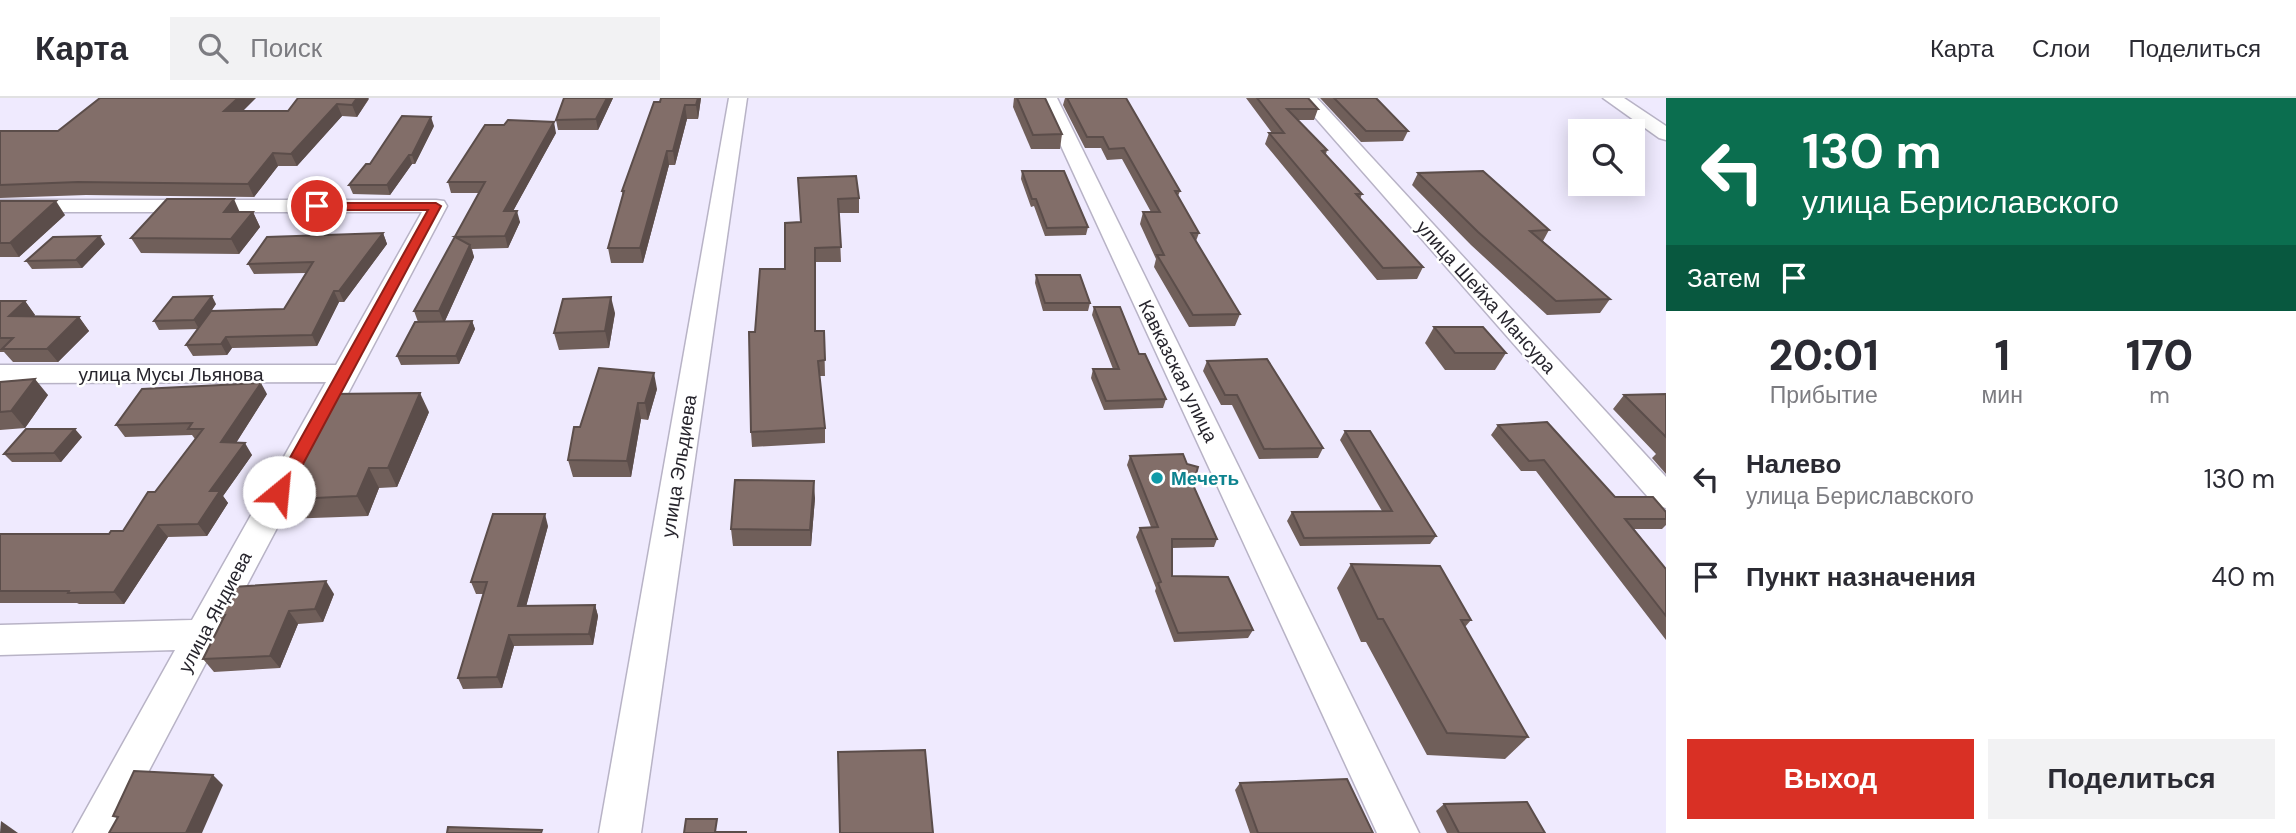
<!DOCTYPE html>
<html lang="ru">
<head>
<meta charset="utf-8">
<style>
	:root { --surface:#fff; --page:#f2f2f3; --text:#2b2b33; --muted:#7c7c81; --line:#e1e1e2; --accent:#d93025 }
	body { margin:0; font-family:"DM Sans",sans-serif; background:var(--page); color:var(--text); height:100vh; display:flex; flex-direction:column; font-size:26px; white-space:nowrap }
	* { box-sizing:border-box; margin:0 }
	p { font-size:23px; color:var(--muted) }
	.icon { flex:none; width:38px; height:38px; fill:none; stroke:currentColor; stroke-width:2; stroke-linecap:round; stroke-linejoin:round }
	.map { position:relative; flex:1; overflow:hidden }
	.side { display:flex; flex-direction:column; background:var(--surface); width:630px }
	.side>* { flex:none }
	.hud { background:#0b6e4f; color:#fff; overflow:hidden }
	.fabs { position:absolute; left:1568px; top:21px; display:grid; gap:14px }
	.fabs a { display:grid; place-items:center; width:77px; height:77px; border-radius:0px; background:var(--surface); box-shadow:0 4px 18px #0003; font-size:35px }
	.pin { position:absolute; display:grid; place-items:center; width:60px; height:60px; color:#fff; margin:-30px; border:4px solid #fff; border-radius:50%; box-shadow:0 2px 7px #0007 }
	.me { position:absolute; width:77px; margin:-38px; rotate:28deg; stroke-linejoin:round; filter:drop-shadow(0 0 5px #0008) }
	.turn { display:flex; align-items:center; gap:24px; height:147px; padding:0 21px; font-size:32px }
	.turn .icon { width:91px; height:91px; stroke-width:2.5 }
	.turn b { display:block; font-size:49px; line-height:60px }
	.then { display:flex; align-items:center; height:66px; padding:0 21px; background:#0003; gap:14px; font-size:26px }
	.eta { display:flex; justify-content:space-evenly; align-items:center; height:119px; text-align:center }
	.eta b { font-size:42px; font-weight:800; line-height:49px }
	.action { display:flex; gap:14px; margin-top:auto; padding:14px 21px }
	.action a { flex:1; height:80px; border-radius:0px; background:var(--accent); color:#fff; font-size:28px; font-weight:800; line-height:80px; text-align:center }
	.action a+a { background:var(--page); color:var(--text) }
	ul { padding:0; list-style:none }
	li { display:flex; align-items:center; gap:21px; height:98px; padding:0 21px }
	li div { flex:1 }
	li b { display:block; font-size:26px }
	li em { font-style:normal }
	header { display:flex; align-items:center; gap:42px; box-sizing:border-box; height:98px; padding:0 35px; background:var(--surface); border-bottom:2px solid var(--line) }
	header strong { font-size:33px }
	nav { display:flex; gap:38px; margin-inline-start:auto; font-size:24px }
	.search { width:490px; height:63px; background:var(--page); display:flex; align-items:center; gap:18px; box-sizing:border-box; padding:0 24px; border-radius:0px; color:var(--muted); font-size:26px }
	main { display:flex; flex:1; min-height:0 }
	.map>svg:first-child { display:block }
</style>
</head>
<body>
<header>
<strong>Карта</strong>
<div class="search"><svg class="icon" aria-label="search" viewBox="0 0 24 24"><circle cx="10" cy="10" r="6"/><path d="M15 15l6 6"/></svg>Поиск</div>
<nav><a>Карта</a><a>Слои</a><a>Поделиться</a></nav>
</header>
<main>
<div class="map">
<svg width="1666" height="735" viewBox="0 0 1666 735">
	<rect width="100%" height="100%" fill="#efeafe"/>
	<g fill="none" stroke-linecap="round" stroke-linejoin="round">
		<defs>
			<g id="minor">
				<path d="M729 0H747L641 735H599Z"/>
				<path d="M1039 0H1057L1419 735H1377Z"/>
				<path d="M1298 0H1317L1666 379V410L1655 407Z"/>
				<path d="M1603 0H1624L1666 28V42L1659 40Z"/>
				<path d="M0 102H436L444 103 447 108 116 735H73L175 552 0 557V527L192 522 326 284 0 285V267H336L422 114H0Z"/>
			</g>
		</defs>
		<use href="#minor" stroke="#b8b3c6" stroke-width="3"/>
		<use href="#minor" fill="#fff" fill-rule="evenodd"/>
	</g>
	<g fill="#705f5a">
		<path d="M564 0H613L598 32H558L556 22Z"/>
		<path d="M661 0H701L698 21H687L675 67H669L643 165H611L608 150 623 99 622 93Z"/>
		<path d="M1014 0H1045L1062 36 1060 51H1031L1013 9Z"/>
		<path d="M1065 0H1126L1180 93 1178 98 1199 135 1196 143 1240 216 1235 228 1189 229 1154 169 1156 161 1140 126 1143 114H1151L1122 61 1107 62 1101 50H1085L1063 7Z"/>
		<path d="M1246 0H1308L1318 11 1314 22H1297L1327 52 1326 56 1362 96 1360 101 1423 169 1417 181 1377 182 1265 46 1269 35H1272Z"/>
		<path d="M1320 0H1376L1408 33 1403 43 1361 44Z"/>
		<path d="M369 1 357 19 342 18 297 68H278L254 99 86 97 0 100V33H58L243 13H288Z"/>
		<path d="M504 27 556 35 513 113 520 124 508 150 472 151 474 159 445 223H472L475 231 459 266 401 267 397 258 418 224 414 213 479 95H451L448 84Z"/>
		<path d="M434 28 415 66H412L390 97 353 96 349 87 370 66Z"/>
		<path d="M1022 73 1088 129 1086 137 1045 138 1034 108 1031 109 1021 81Z"/>
		<path d="M1418 75 1549 132 1543 143 1610 201 1600 215 1547 217 1471 147 1412 87Z"/>
		<path d="M856 78 859 100V115H839L841 164H816L815 233H824L825 278H819L825 330V345L752 349 751 334 755 234 785 171 800 124Z"/>
		<path d="M0 103 65 117 19 159H0Z"/>
		<path d="M240 114H253L260 129 239 156 141 155 131 140Z"/>
		<path d="M383 135 387 146 344 204H339L317 248 232 250 227 257 193 258 186 247 199 231 159 232 154 223 216 206 210 215 284 211 306 175 254 176 248 166Z"/>
		<path d="M105 146 82 170 32 171 26 163Z"/>
		<path d="M1036 177 1090 205 1088 213H1043L1035 185Z"/>
		<path d="M0 203H25L35 217 33 219H79L89 233 58 264H13L4 254H0Z"/>
		<path d="M1094 209 1139 256 1166 301 1163 310 1104 312 1091 280 1093 271H1113L1092 217Z"/>
		<path d="M615 215 609 250 559 252 554 235Z"/>
		<path d="M1434 229 1506 255 1495 272H1445L1425 245Z"/>
		<path d="M1207 263 1323 350 1318 360 1259 361 1232 307H1221L1203 273Z"/>
		<path d="M0 284 48 297 25 330 0 332Z"/>
		<path d="M657 291 648 322 641 321 631 379H573L568 362 580 329Z"/>
		<path d="M267 296 236 345 252 357 223 398 228 405 207 438 168 439 124 506H79L77 505H0V436H109L123 433 155 394 195 341 192 337 125 339 116 327Z"/>
		<path d="M1666 296V376L1652 360 1656 356 1613 311 1624 297Z"/>
		<path d="M429 314 397 389 379 390 368 418 285 421 272 402Z"/>
		<path d="M1498 327 1615 399 1666 414V427L1662 431H1634L1666 471V542L1536 373H1521L1491 337Z"/>
		<path d="M1345 333 1436 438 1430 446 1300 448 1287 423 1292 414 1382 413 1340 342Z"/>
		<path d="M82 339 61 364H12L4 356Z"/>
		<path d="M1130 358 1193 387 1217 441 1214 449 1172 450V478L1253 532 1248 540 1174 544 1155 493 1156 490 1136 439 1140 430 1151 429 1127 367Z"/>
		<path d="M815 400 811 448H733L731 431Z"/>
		<path d="M548 428 526 508 595 507 598 518 593 547 514 548 502 590 463 591 458 580 484 496H476L471 484Z"/>
		<path d="M1351 466 1471 522 1465 529 1528 639 1505 661 1427 657 1366 544H1361L1337 490Z"/>
		<path d="M334 496 323 524 298 526 280 570 214 574 203 561 222 522 219 518Z"/>
		<path d="M1240 685 1373 735H1250L1235 692Z"/>
		<path d="M1444 706 1545 735H1447L1436 713Z"/>
	</g>
	<g fill="#5b4d4a">
		<path d="M238 0H256L230 26 224 13Z"/>
		<path d="M357 0H369L357 19 352 7Z"/>
		<path d="M607 0H613L598 32 596 21Z"/>
		<path d="M698 0H701L698 21 696 7Z"/>
		<path d="M337 6 342 18 297 68 291 56Z"/>
		<path d="M685 7 687 21 675 67 673 53Z"/>
		<path d="M431 19 434 28 415 66 412 57Z"/>
		<path d="M554 24 556 35 507 124 504 113Z"/>
		<path d="M667 53 669 67 643 165 640 150Z"/>
		<path d="M273 55 278 68 254 99 248 86Z"/>
		<path d="M409 57 412 66 390 97 387 87Z"/>
		<path d="M234 101 241 117 224 114Z"/>
		<path d="M56 103 65 117 19 159 10 145Z"/>
		<path d="M517 113 520 124 508 150 505 138Z"/>
		<path d="M253 114 260 129 239 156 231 141Z"/>
		<path d="M383 135 387 146 344 204 339 193Z"/>
		<path d="M100 138 105 146 82 170 76 162Z"/>
		<path d="M470 147 474 159 444 225 439 213Z"/>
		<path d="M334 193 339 204 317 248 312 237Z"/>
		<path d="M212 198 216 206 199 231 194 222Z"/>
		<path d="M611 199 615 215 609 250 605 233Z"/>
		<path d="M25 203 35 217 19 232 9 218Z"/>
		<path d="M79 219 89 233 58 264 47 251Z"/>
		<path d="M472 223 475 231 459 266 456 258Z"/>
		<path d="M226 239 232 250 227 257 221 246Z"/>
		<path d="M654 275 657 291 648 322 645 305Z"/>
		<path d="M35 281 48 297 25 330 11 313Z"/>
		<path d="M261 285 267 296 229 356 221 344Z"/>
		<path d="M420 295 429 314 397 389 388 370Z"/>
		<path d="M638 305 641 321 631 379 627 363Z"/>
		<path d="M75 331 82 339 61 364 54 355Z"/>
		<path d="M245 345 252 357 223 398 228 405 207 438 198 426 210 393Z"/>
		<path d="M369 370 379 390 368 418 357 398Z"/>
		<path d="M814 383 815 400 811 448 810 432Z"/>
		<path d="M545 416 548 428 523 520 518 508Z"/>
		<path d="M158 427 168 439 124 506 114 494Z"/>
		<path d="M326 483 334 496 323 524 315 511Z"/>
		<path d="M595 507 598 518 593 547 589 536Z"/>
		<path d="M289 513 298 526 280 570 270 558Z"/>
		<path d="M509 537 514 548 502 590 497 579Z"/>
		<path d="M213 677 223 687 202 735H186Z"/>
		<path d="M1 723 18 735H0Z"/>
	</g>
	<g fill="#826e69" stroke="#5b4d4a" stroke-width="2">
		<path d="M100 0H238L224 13H288L298 0H357L352 7 337 6 291 56 273 55 248 86 78 84 0 87V33H58Z"/>
		<path d="M564 0H607L596 21 556 22Z"/>
		<path d="M661 0H698L696 7H685L673 53H667L640 150H608L624 93H622L654 4H660Z"/>
		<path d="M1017 0H1045L1062 36 1033 37Z"/>
		<path d="M1067 0H1126L1180 93H1175L1199 135H1191L1240 216 1193 217 1157 157H1164L1143 114H1160L1124 50 1109 51 1103 39H1087Z"/>
		<path d="M1257 0H1308L1318 11H1287L1327 52 1322 53 1362 96H1356L1423 169 1383 170 1269 35H1284Z"/>
		<path d="M1334 0H1376L1408 33H1366Z"/>
		<path d="M402 18 431 19 412 57H409L387 87H349L366 66H370Z"/>
		<path d="M508 22 554 24 504 113H517L505 138 455 139 470 147 439 213H414L485 84H448L485 27H504Z"/>
		<path d="M1022 73H1064L1088 129 1047 130 1036 101H1032Z"/>
		<path d="M1483 73 1549 132 1530 133 1610 201 1556 203 1478 134 1418 75Z"/>
		<path d="M856 78 859 100 838 101 841 149 815 150V233H824L825 262 818 263 825 330 751 334 749 234H755L760 171H785V125L801 124 798 80Z"/>
		<path d="M167 101H234L224 114H253L231 141 131 140Z"/>
		<path d="M0 103H56L10 145H0Z"/>
		<path d="M383 135 339 193H334L312 237 226 239 221 246 186 247 211 213 284 211 313 164 248 166 267 139Z"/>
		<path d="M100 138 76 162 26 163 53 139Z"/>
		<path d="M1036 177H1080L1090 205H1045Z"/>
		<path d="M212 198 194 222 154 223 173 199Z"/>
		<path d="M611 199 605 233 554 235 563 201Z"/>
		<path d="M0 203H25L9 218 79 219 47 251H2L13 240H0Z"/>
		<path d="M1094 209H1120L1139 256H1145L1166 301 1106 303 1093 271H1119Z"/>
		<path d="M472 223 456 258H397L415 224Z"/>
		<path d="M1434 229H1483L1506 255H1455Z"/>
		<path d="M1267 261 1323 350 1264 351 1237 297H1225L1207 263Z"/>
		<path d="M599 270 654 275 645 305H638L627 363 568 362 574 329H580Z"/>
		<path d="M35 281 11 313 0 314V284Z"/>
		<path d="M261 285 221 344 245 345 210 393H220L198 426 158 427 114 494 68 495 69 493H0V436H109L111 433H123L148 394H155L203 331H188L192 325 116 327 142 291Z"/>
		<path d="M420 295 388 370H369L357 398 272 402 331 296Z"/>
		<path d="M1666 296V339L1624 297Z"/>
		<path d="M1547 324 1615 399H1653L1666 414V421H1625L1666 471V518L1544 362 1529 363 1498 327Z"/>
		<path d="M26 331H75L54 355 4 356Z"/>
		<path d="M1345 333H1370L1436 438 1304 440 1292 414 1392 413Z"/>
		<path d="M1183 356 1187 366 1198 369 1193 387 1217 441H1172V478L1228 479 1253 532 1178 535 1158 485 1161 484 1140 430 1158 429 1130 358Z"/>
		<path d="M735 382 814 383 810 432 731 431Z"/>
		<path d="M493 416H545L518 508 595 507 589 536 509 537 497 579 458 580 487 484H471Z"/>
		<path d="M1351 466 1440 468 1471 522H1461L1528 639 1447 635 1383 521H1378Z"/>
		<path d="M326 483 315 511 289 513 270 558 203 561 225 517 219 518 232 489Z"/>
		<path d="M925 652 933 735H840L838 654Z"/>
		<path d="M134 673 213 677 186 735H109L118 719 113 718Z"/>
		<path d="M1347 681 1373 735H1258L1240 685Z"/>
		<path d="M1527 704 1545 735H1459L1444 706Z"/>
		<path d="M686 721H717L715 734H746V735H684Z"/>
		<path d="M448 729 542 732 541 735H447Z"/>
	</g>
	<path fill="#d93025" stroke="#8d1f18" stroke-width="2" d="M436 105 441 108 288 394 279 400 274 398 271 394 428 112H317L311 108 317 105Z"/>
	<circle fill="#0f9aa8" stroke="#fff" stroke-width="2.5" cx="1157" cy="380" r="7"/>
	<g text-anchor="middle" dominant-baseline="central" stroke-width="5" stroke-linejoin="round" paint-order="stroke">
		<g font-size="19" fill="#27252d" stroke="#fff">
			<text transform="translate(1486 199) rotate(48)">улица Шейха Мансура</text>
			<text transform="translate(1178 273) rotate(64)">Кавказская улица</text>
			<text x="171" y="276">улица Мусы Льянова</text>
			<text transform="translate(679 368) rotate(-81)">улица Эльдиева</text>
			<text transform="translate(215 514) rotate(-62)">улица Яндиева</text>
		</g>
		<g font-size="19" font-weight="bold" fill="#0d838f" stroke="#fff" text-anchor="start">
			<text x="1171" y="380">Мечеть</text>
		</g>
	</g>
</svg>
<div class="fabs">
<a><svg class="icon" aria-label="search" viewBox="0 0 24 24"><circle cx="10" cy="10" r="6"/><path d="M15 15l6 6"/></svg></a>
</div>
<div class="pin" style="left:317px;top:108px;background:#d93025"><svg class="icon" aria-label="arrive" viewBox="0 0 24 24"><path d="M6 21V4h12l-3 4 3 4H6"/></svg></div>
<svg class="me" style="left:279px;top:394px" viewBox="-20 -20 40 40"><circle r="19" fill="#fff"/><path d="M0-13L10 11 0 6-10 11z" fill="#d93025"/></svg>
</div>
<section class="side">
<div class="hud">
<div class="turn"><svg class="icon" aria-label="left" viewBox="0 0 24 24"><path d="M17 20v-9H6M10 6l-5 5 5 5"/></svg><div><b>130 m</b>улица Бериславского</div></div>
<div class="then">Затем<svg class="icon" aria-label="arrive" viewBox="0 0 24 24"><path d="M6 21V4h12l-3 4 3 4H6"/></svg></div>
</div>
<div class="eta">
<div><b>20:01</b><p>Прибытие</p></div>
<div><b>1</b><p>мин</p></div>
<div><b>170</b><p>m</p></div>
</div>
<ul>
<li><svg class="icon" aria-label="left" viewBox="0 0 24 24"><path d="M17 20v-9H6M10 6l-5 5 5 5"/></svg><div><b>Налево</b><p>улица Бериславского</p></div><em>130 m</em></li>
<li><svg class="icon" aria-label="arrive" viewBox="0 0 24 24"><path d="M6 21V4h12l-3 4 3 4H6"/></svg><div><b>Пункт назначения</b></div><em>40 m</em></li>
</ul>
<div class="action"><a>Выход</a><a>Поделиться</a></div>
</section>
</main>
</body>
</html>
